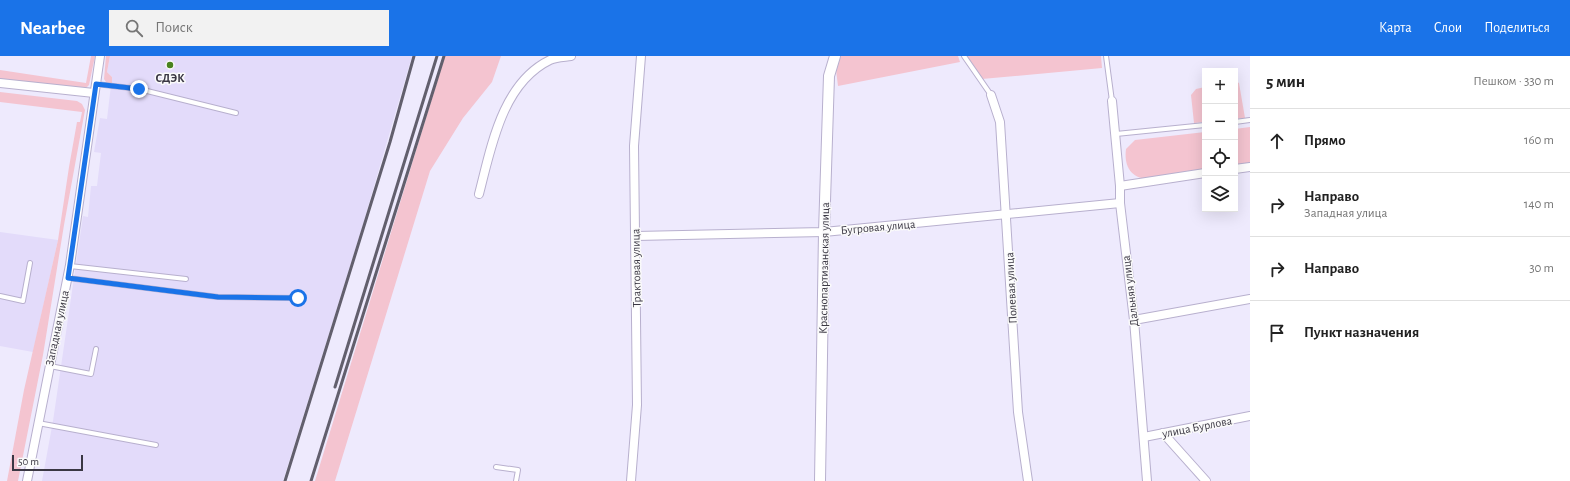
<!DOCTYPE html>
<html lang="ru">
<meta charset="utf-8">
<style>
body{margin:0;font-family:"Alegreya Sans",sans-serif;background:#f2f2f2;color:#222}
.controls{position:absolute;right:12px;top:12px;display:grid;overflow:hidden;border-radius:0px;box-shadow:0 4px 16px #0002}
.controls button{width:36px;height:36px;display:grid;place-items:center;padding:0;border:0;border-bottom:1px solid #e0e0e0;background:#fff;color:#222;font:20px sans-serif}
.scale{position:absolute;left:12px;bottom:10px;width:71px;box-sizing:border-box;padding-left:4px;border:2px solid #3a3743;border-top:0;font-size:11px;line-height:14px;white-space:nowrap;color:#3a3743;-webkit-text-stroke:3px #fafafa;paint-order:stroke}
.stop{position:absolute;width:12px;height:12px;margin:-9px;border:3px solid #1a73e8;border-radius:50%;background:#fff}
.stop.end{background:#1a73e8;border-color:#fff;box-shadow:0 1px 4px #0008}
.list{margin:0;padding:0;list-style:none}
h2{display:flex;justify-content:space-between;align-items:center;height:52px;margin:0;padding:0 16px;font-size:17px}
h2 small{font-size:13px;font-weight:400;color:#767676}
.list li{display:grid;grid-template-columns:26px 1fr auto;gap:12px;align-items:center;box-sizing:border-box;height:64px;padding:0 16px;border-top:1px solid #e0e0e0}
.list b{display:block;font-size:15px;white-space:nowrap}
.list p{margin:0;font-size:13px;white-space:nowrap;color:#767676}
.list em{font-size:13px;font-style:normal;color:#767676}
.icon{flex:none;width:22px;height:22px;fill:none;stroke:currentColor;stroke-width:2;stroke-linecap:round;stroke-linejoin:round}
.map{position:relative;flex:none;width:1250px;height:425px;overflow:hidden}
header{display:flex;align-items:center;gap:24px;box-sizing:border-box;height:56px;padding:0 20px;background:#1a73e8;color:#fff}
header strong{font-size:19px}
nav{display:flex;gap:22px;margin-inline-start:auto;font-size:14px}
.search{width:280px;height:36px;background:#f2f2f2;display:flex;align-items:center;gap:10px;box-sizing:border-box;padding:0 14px;border-radius:0px;color:#767676;font-size:15px}
main{display:flex}
aside{flex:1;background:#fff}
.map>svg:first-child{display:block}
</style>
<header>
<strong>Nearbee</strong>
<div class="search"><svg class="icon" aria-label="search" viewBox="0 0 24 24"><circle cx="10" cy="10" r="6"/><path d="M15 15l6 6"/></svg>Поиск</div>
<nav><a>Карта</a><a>Слои</a><a>Поделиться</a></nav>
</header>
<main>
<div class="map">
<svg width="1250" height="425" viewBox="0 0 1250 425">
<rect width="100%" height="100%" fill="#eeeafd"/>
<g fill="#e3dbfa">
<path d="M110,0H412L361,175L283,425H42L53,365L83,160L88,161L91,130H97L101,97L94,96L100,62L107,63L112,21L107,16Z"/>
<path d="M0,176L58,184L33,296L0,290Z"/>
</g>
<g fill="#f4c4d0">
<path d="M91,0H95L89,29L85,33L0,23V14L86,27Z"/>
<path d="M106,0H110L107,16L112,21V28L106,26L104,23Z"/>
<path d="M445,0H501L492,26L463,62L430,115L335,425H315Z"/>
<path d="M841,0H958L960,6L838,30L836,14Z"/>
<path d="M966,0H1101L1102,12L982,23Z"/>
<path d="M1235,25L1239,27L1245,62L1235,63Z"/>
<path d="M1205,31V66L1194,67L1191,39L1196,33Z"/>
<path d="M0,36L77,45L82,48L85,54L64,169L43,299L18,425H7L24,334L58,184L69,111L77,66H80L82,56L0,46Z"/>
<path d="M1250,71V110L1235,112V73Z"/>
<path d="M1205,76V116L1145,123C1129,120 1124,108 1126,93L1135,84Z"/>
</g>
<g fill="none" stroke-linecap="round" stroke-linejoin="round">
<defs>
<g id="service">
<path d="M964,0L991,39"/>
<path d="M1106,0L1112,45"/>
<path d="M96,28L139,33L236,57"/>
<path d="M1235,66L1250,64"/>
<path d="M1116,78L1205,69"/>
<path d="M70,210L186,223"/>
<path d="M68,222L218,241L298,242"/>
<path d="M0,240L23,245L30,207"/>
<path d="M50,310L91,318L96,293"/>
<path d="M38,367L156,389"/>
<path d="M496,411L518,414L516,425"/>
</g>
<g id="minor">
<path d="M0,27L94,37"/>
<path d="M991,39L1000,66L1018,356L1028,425"/>
<path d="M1112,45L1120,130V147L1134,264L1147,425"/>
<path d="M1235,113L1250,111"/>
<path d="M1120,130L1205,117"/>
<path d="M479,138C491,92 502,27 550,4C556,1 565,1 571,0"/>
<path d="M636,180L824,176L1120,147"/>
<path d="M1134,264L1250,243"/>
<path d="M1163,377L1206,425"/>
<path d="M1144,381L1250,360"/>
<path d="M27,425L70,209L100,0"/>
<path d="M631,425L637,349L634,90L641,0"/>
</g>
<path id="tertiary" d="M820,425L824,176L829,20L835,0"/>
</defs>
<use href="#service" stroke="#b8b0ce" stroke-width="6"/>
<use href="#minor" stroke="#b8b0ce" stroke-width="10"/>
<use href="#tertiary" stroke="#b8b0ce" stroke-width="12"/>
<use href="#service" stroke="#fff" stroke-width="4"/>
<use href="#minor" stroke="#fff" stroke-width="8"/>
<use href="#tertiary" stroke="#fff" stroke-width="10"/>
<g stroke="#625f6d" stroke-width="3">
<path d="M335,331L437,0"/>
<path d="M285,425L390,86L414,0"/>
<path d="M311,425L444,0"/>
</g>
</g>
<g fill="none" stroke-linecap="round" stroke-linejoin="round">
<path stroke="#1a73e8" stroke-width="5" d="M139,33L96,28L68,222L218,241L298,242"/>
</g>
<circle fill="#49831f" stroke="#fafafa" stroke-width="1.5" cx="170" cy="9" r="4"/>
<g text-anchor="middle" dominant-baseline="central" stroke-width="3" stroke-linejoin="round" paint-order="stroke">
<g font-size="12" font-weight="bold" fill="#3a3743" stroke="#fafafa">
<text x="170" y="22">СДЭК</text>
</g>
<g font-size="12" fill="#3a3743" stroke="#fafafa">
<text transform="translate(878 171) rotate(-5)">Бугровая улица</text>
<text transform="translate(636 212) rotate(-91)">Трактовая улица</text>
<text transform="translate(824 212) rotate(-89)">Краснопартизанская улица</text>
<text transform="translate(1011 232) rotate(-93)">Полевая улица</text>
<text transform="translate(1130 235) rotate(-97)">Дальняя улица</text>
<text transform="translate(57 272) rotate(-78)">Западная улица</text>
<text transform="translate(1197 371) rotate(-11)">улица Бурлова</text>
</g>
</g>
</svg>
<div class="controls">
<button>+</button>
<button>−</button>
<button><svg class="icon" aria-label="locate" viewBox="0 0 24 24"><circle cx="12" cy="12" r="6"/><path d="M12 2v4M12 18v4M2 12h4M18 12h4"/></svg></button>
<button><svg class="icon" aria-label="layers" viewBox="0 0 24 24"><path d="M12 4l9 5-9 5-9-5zM3 14l9 5 9-5"/></svg></button>
</div>
<div class="scale">50 m</div>
<div class="stop" style="left:298px;top:242px"></div>
<div class="stop end" style="left:139px;top:33px"></div>
</div>
<aside>
<h2>5 мин<small>Пешком · 330 m</small></h2>
<ul class="list">
<li><svg class="icon" aria-label="ahead" viewBox="0 0 24 24"><path d="M12 20V5M6 11l6-6 6 6"/></svg><div><b>Прямо</b></div><em>160 m</em></li>
<li><svg class="icon" aria-label="right" viewBox="0 0 24 24"><path d="M7 20v-9h11M14 6l5 5-5 5"/></svg><div><b>Направо</b><p>Западная улица</p></div><em>140 m</em></li>
<li><svg class="icon" aria-label="right" viewBox="0 0 24 24"><path d="M7 20v-9h11M14 6l5 5-5 5"/></svg><div><b>Направо</b></div><em>30 m</em></li>
<li><svg class="icon" aria-label="arrive" viewBox="0 0 24 24"><path d="M6 21V4h12l-3 4 3 4H6"/></svg><div><b>Пункт назначения</b></div></li>
</ul>
</aside>
</main>
